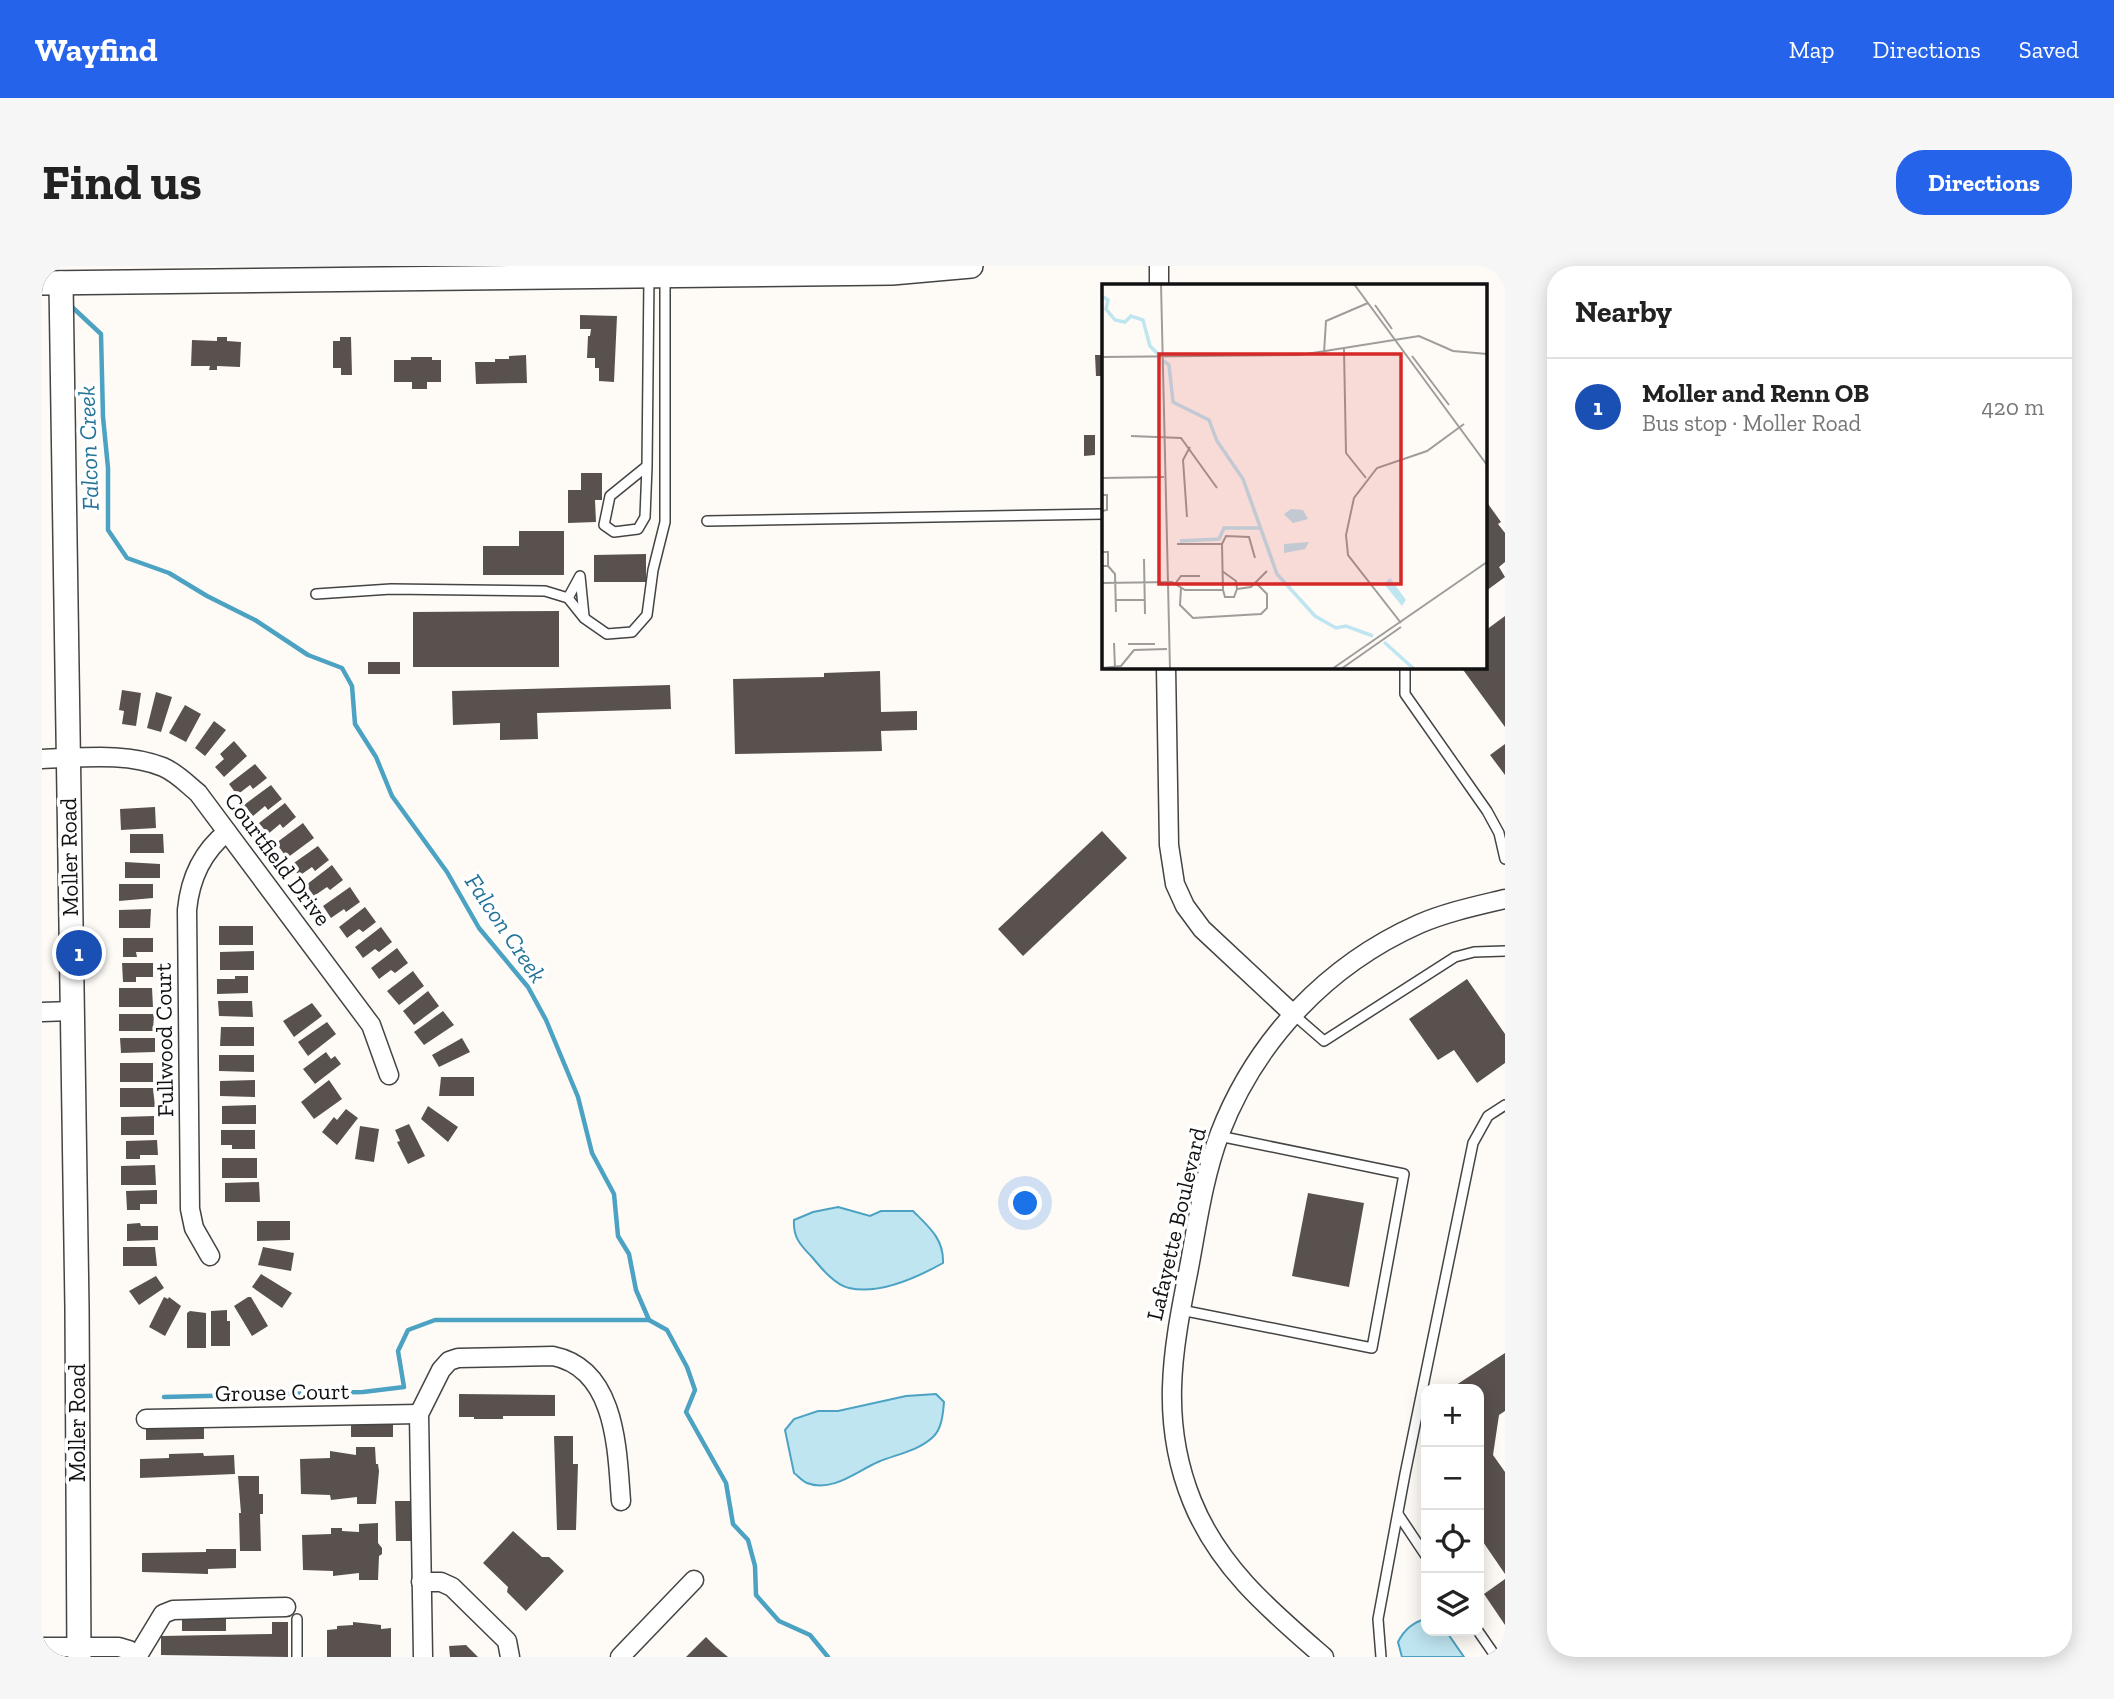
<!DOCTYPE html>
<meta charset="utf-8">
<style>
body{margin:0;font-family:"Zilla Slab",serif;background:#f6f6f6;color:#222}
.controls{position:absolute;right:21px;bottom:21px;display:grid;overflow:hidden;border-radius:14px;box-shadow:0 4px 18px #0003}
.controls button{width:63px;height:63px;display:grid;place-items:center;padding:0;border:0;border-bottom:2px solid #e0e0e0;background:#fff;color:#222;font:35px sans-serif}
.you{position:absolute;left:984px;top:938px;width:24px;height:24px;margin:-18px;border:5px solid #fff;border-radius:50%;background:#1a73e8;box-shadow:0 0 0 10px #1a73e833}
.badge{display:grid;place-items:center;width:46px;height:46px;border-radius:50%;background:#2563eb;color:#fff;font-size:23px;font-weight:700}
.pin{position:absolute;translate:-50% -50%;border:4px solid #fff;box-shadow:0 2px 7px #0006}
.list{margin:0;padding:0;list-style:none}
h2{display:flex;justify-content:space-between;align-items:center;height:91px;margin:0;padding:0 28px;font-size:30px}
h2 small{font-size:23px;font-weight:400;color:#767676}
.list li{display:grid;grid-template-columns:46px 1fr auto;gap:21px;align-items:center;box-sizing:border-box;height:98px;padding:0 28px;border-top:2px solid #e0e0e0}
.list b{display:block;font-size:26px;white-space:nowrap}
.list p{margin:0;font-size:23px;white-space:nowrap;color:#767676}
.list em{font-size:23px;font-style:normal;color:#767676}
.icon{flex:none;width:38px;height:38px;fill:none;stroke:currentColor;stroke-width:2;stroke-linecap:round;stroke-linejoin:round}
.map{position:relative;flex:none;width:1463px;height:1391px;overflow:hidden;border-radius:28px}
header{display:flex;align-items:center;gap:42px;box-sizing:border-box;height:98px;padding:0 35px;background:#2563eb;color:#fff}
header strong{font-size:33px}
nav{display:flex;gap:38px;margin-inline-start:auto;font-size:24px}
.intro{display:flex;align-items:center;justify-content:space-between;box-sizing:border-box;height:168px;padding:0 42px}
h1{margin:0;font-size:49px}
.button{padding:18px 32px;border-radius:28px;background:#2563eb;color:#fff;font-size:24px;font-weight:700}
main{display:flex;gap:42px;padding:0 42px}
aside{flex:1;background:#fff;border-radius:28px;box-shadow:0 4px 18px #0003}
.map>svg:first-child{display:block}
</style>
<header>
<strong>Wayfind</strong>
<nav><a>Map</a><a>Directions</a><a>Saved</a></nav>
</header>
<div class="intro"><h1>Find us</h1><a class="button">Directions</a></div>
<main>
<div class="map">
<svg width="1463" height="1391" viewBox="0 0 1463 1391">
<rect width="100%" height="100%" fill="#fefbf6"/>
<g fill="#bfe5f1" stroke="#4ca2c2" stroke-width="2">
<path d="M796,941L828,950L839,945H871C887,961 902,973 901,997C876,1011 837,1029 807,1022C793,1019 779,1002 770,991C758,979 751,971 752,954L771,946Z"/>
<path d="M894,1128L902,1136C901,1147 900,1163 891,1171C876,1185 855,1188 836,1196C815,1205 790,1227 765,1217C760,1215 756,1210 752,1207L743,1164L752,1153L776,1145H796L864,1130Z"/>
<path d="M1384,1353V1365H1404L1422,1391H1360L1356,1376C1362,1364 1371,1356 1384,1353Z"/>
</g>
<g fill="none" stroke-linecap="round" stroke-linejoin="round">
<g stroke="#4ca2c2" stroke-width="4.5">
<path d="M29,40L59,68L61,151L66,202V264L85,292L127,307L165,330L213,354L266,389L300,402L310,420L313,458L334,491L350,530L405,606L437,662L486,721L504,754L536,831L550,887L572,928L576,970L587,988L594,1024L607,1054L625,1064L645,1101L653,1124L644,1146L684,1217L691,1258L706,1274L713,1300L714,1329L737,1355L768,1369L786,1391"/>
<path d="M122,1131L321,1126L362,1121L356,1085L366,1064L393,1054H607"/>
</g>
</g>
<g fill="#59514e">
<path d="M538,49L575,50L572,116L557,115V102H553V92H545L546,70H548L549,63H538Z"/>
<path d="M175,71H185V75L199,76L198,101L175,100V104H167L168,100H149L150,74L175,75Z"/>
<path d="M298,71H309L310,109H299V102H291V75H298Z"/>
<path d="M484,89L485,117L434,118L433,96H453V93H467V90Z"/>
<path d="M1053,89H1062V110H1054Z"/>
<path d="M369,91H390V94H399V116H385V123H370V116H352V94H369Z"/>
<path d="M1042,169H1053V189L1042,190Z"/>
<path d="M539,207H560V234H553L554,256L526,257V224H539Z"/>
<path d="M1444,235L1459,256L1456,258L1463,267V296L1457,301L1463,311L1444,325Z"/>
<path d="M477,265H522V309H441V280H477Z"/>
<path d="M604,288V316H552V289Z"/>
<path d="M517,345V401H371V346Z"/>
<path d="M1463,350V461L1419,401H1444V364Z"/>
<rect x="326" y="396" width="32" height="12"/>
<path d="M838,405L839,446L875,445V464L839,465L840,485L693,488L691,413L782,411V407Z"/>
<path d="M628,419L629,443L495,447L496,473L458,474V457L411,459L410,425Z"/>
<path d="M80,424L99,427L94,460L80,458L82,445L77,444Z"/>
<path d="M114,426L130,431L119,466L105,462Z"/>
<path d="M143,439L159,448L144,476L127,467Z"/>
<path d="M172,455L184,464L163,490L153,482Z"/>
<path d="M192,475L205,490L182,511L173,501L182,493L178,488Z"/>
<path d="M1463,478V509L1448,489Z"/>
<path d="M213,498L225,512L211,523L208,519L195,529L187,518Z"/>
<path d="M229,519L240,533L226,544L223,540L211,550L202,539Z"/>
<path d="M243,537L254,551L241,562L238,558L226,568L217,557Z"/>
<path d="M113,541L114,562L79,564L78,543Z"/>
<path d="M261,557L272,572L245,592L234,577Z"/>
<path d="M1060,565L1085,592L981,690L956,663Z"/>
<path d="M88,568H121L122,587H88Z"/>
<path d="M276,580L287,594L273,605L270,601L257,610L249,599Z"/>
<path d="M83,596L118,598V612H83Z"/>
<path d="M290,599L301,614L288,624L285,621L272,630L264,619Z"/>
<path d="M77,618H111V632L77,635Z"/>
<path d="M308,621L318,636L304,646L302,643L289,652L281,640Z"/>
<path d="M323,641L334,656L321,666L317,663L305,672L297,661Z"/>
<path d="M109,643L108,662H77V644Z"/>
<rect x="177" y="660" width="34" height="19"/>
<path d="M339,661L350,676L337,686L333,683L321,692L313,681Z"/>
<path d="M81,672H111V686H94L95,691H81Z"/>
<path d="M355,682L366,697L353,707L349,704L337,713L329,702Z"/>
<path d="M212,685V704H178V686Z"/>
<path d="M80,697H111V711H94V716H81Z"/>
<path d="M371,705L382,720L357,739L345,725Z"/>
<path d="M193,710H206V727L175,728V713H193Z"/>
<path d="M1425,713L1463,768V797L1435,817L1412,784L1396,794L1367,753Z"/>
<path d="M77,722H110L111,741H77Z"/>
<path d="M386,725L397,740L372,759L361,745Z"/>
<path d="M176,735H210L211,751L177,750Z"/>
<path d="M270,737L280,750L252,771L241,755Z"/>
<path d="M401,745L412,759L382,779L372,766Z"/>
<path d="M77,748H112L111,765H77Z"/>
<path d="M285,756L294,768L266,790L256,776Z"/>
<path d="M179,761H212V780H178Z"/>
<path d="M78,772H113V786L79,787Z"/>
<path d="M420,772L428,786L397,801L390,789Z"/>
<path d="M284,786L289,793L293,790L299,798L273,818L261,803Z"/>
<path d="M177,789H212V806L177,805Z"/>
<rect x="78" y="797" width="33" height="19"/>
<path d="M399,811H432V830H397Z"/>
<path d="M213,814V831L178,830V815Z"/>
<path d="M287,814L300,833L272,853L259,836Z"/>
<path d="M78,822H111L113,841H78Z"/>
<path d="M214,839V858H180V840Z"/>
<path d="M386,840L416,861L406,876L379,853Z"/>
<path d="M304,843L316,852L295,879L280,866L292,851L295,854Z"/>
<path d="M112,850V869H79V851Z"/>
<path d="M367,858L383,890L366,898L355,876L358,875L353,864Z"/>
<path d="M318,860L337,863L332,896L313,893Z"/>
<path d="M179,864H213V883H190V879H179Z"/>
<path d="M115,874L116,889H98V893H84V875Z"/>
<rect x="180" y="892" width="35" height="20"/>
<path d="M113,899L114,919H79V900Z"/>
<path d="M217,916L218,936H183V917Z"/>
<path d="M115,924V938H98V944H85L84,925Z"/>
<path d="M1266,927L1322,937L1307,1021L1250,1010Z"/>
<path d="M215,955H248V974L215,975Z"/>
<path d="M98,957L99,960H116V974L85,975V958Z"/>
<path d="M81,981H113L115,1000H81Z"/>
<path d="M221,981L252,987L249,1005L216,999Z"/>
<path d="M219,1008L250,1027L240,1042L210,1021Z"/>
<path d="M114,1010L122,1022L97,1039L87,1025Z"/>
<path d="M122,1031L126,1033L127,1031L139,1040L123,1070L107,1061Z"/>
<path d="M206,1031H209L226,1060L210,1070L192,1040Z"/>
<path d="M185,1044V1055H188V1080H169V1045Z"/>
<path d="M148,1045L164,1047V1082H145V1047Z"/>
<path d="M1463,1087V1145L1457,1149L1451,1189L1463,1206V1308L1437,1270V1123H1408Z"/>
<path d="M417,1128L513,1129V1150H461V1153H432V1151H417Z"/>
<path d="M351,1154V1171H309V1155Z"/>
<path d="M104,1159H162V1173L104,1174Z"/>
<path d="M512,1170H531V1198H536L534,1264H515Z"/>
<path d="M314,1181H333L334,1198H336L337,1205L334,1238H315V1231L289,1234L288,1229L259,1228L258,1193L288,1192V1185L314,1189Z"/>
<path d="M161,1187L162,1190L192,1189L193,1208L98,1212V1193L127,1192V1188Z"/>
<path d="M196,1210H217V1228H221V1248H218L219,1285H198L197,1247H199Z"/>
<path d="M353,1235H370V1275H354Z"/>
<path d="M336,1257V1277L340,1282V1288L337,1290L336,1314H317V1307L291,1310V1305L261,1304L260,1269L289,1268V1262H300V1265L317,1266V1258Z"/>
<path d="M471,1265L500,1291H507L522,1305L484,1345L465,1326L466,1321L441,1297Z"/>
<path d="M164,1283H194V1302L166,1303V1308L100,1306V1287L164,1286Z"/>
<path d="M1463,1313V1359L1442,1328Z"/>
<path d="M184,1350V1365H140V1351Z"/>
<path d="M230,1356H246V1391L119,1389V1370L230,1368Z"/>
<path d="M311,1356L339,1359V1363L349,1362V1391H285V1364L295,1363V1360L311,1359Z"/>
<path d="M664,1371L674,1381L686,1391H644Z"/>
<path d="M424,1379L436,1391H408L407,1380Z"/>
</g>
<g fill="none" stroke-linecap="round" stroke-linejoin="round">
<defs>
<g id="service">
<path d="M605,200L603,251L596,263L572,266L562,259L568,230L605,200L607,11"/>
<path d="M665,255L1062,248"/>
<path d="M274,328L349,323L503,325L526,332L542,352L565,368L590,366L605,349L611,304L623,256V11"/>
<path d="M526,332L538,310L542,350"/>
<path d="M1363,401V428L1445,545L1457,567L1463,593"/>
<path d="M1251,748L1282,775L1413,691L1432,686L1463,685"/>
<path d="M1139,1044L1330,1082L1362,908L1177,870"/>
<path d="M1356,1248L1384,1290"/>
<path d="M255,1353V1391"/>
<path d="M1436,1365L1454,1391"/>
<path d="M1339,1391L1336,1353L1363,1208L1431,877L1446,850L1463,839"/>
</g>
<g id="minor">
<path d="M1117,0V19"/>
<path d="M1124,401L1127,579L1133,618L1143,640L1160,663L1251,748"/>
<path d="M0,493C39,492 84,486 121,501C135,507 145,518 156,527L329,759L347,809"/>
<path d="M0,746L30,745"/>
<path d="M168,990L152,962L148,943L145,644C148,613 160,586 185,566"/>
<path d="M104,1153L377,1148"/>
<path d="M379,1316H399L410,1321L465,1375L468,1391"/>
<path d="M0,1381H77L87,1384L95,1391"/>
<path d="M95,1391L121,1348L131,1344L244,1341"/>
<path d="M381,1391L377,1148L399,1104L407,1095L416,1092L511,1090C575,1103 575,1185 579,1235"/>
<path d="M578,1391L652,1314"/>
<path d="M1282,1391C1229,1345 1177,1302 1150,1235C1118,1156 1130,1087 1146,1007C1155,960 1161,912 1178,867C1214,774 1285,699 1377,658C1405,646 1434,640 1463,633"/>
</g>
<g id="tertiary">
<path d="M0,17L850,7L929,0"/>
<path d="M19,17L35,1042L37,1391"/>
</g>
</defs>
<use href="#service" stroke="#444" stroke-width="12"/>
<use href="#minor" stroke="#444" stroke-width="21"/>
<use href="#tertiary" stroke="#444" stroke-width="26"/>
<use href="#service" stroke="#fff" stroke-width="9"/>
<use href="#minor" stroke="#fff" stroke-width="18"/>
<use href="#tertiary" stroke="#fff" stroke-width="23"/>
</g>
<g text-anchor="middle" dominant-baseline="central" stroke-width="7" stroke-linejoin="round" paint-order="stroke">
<g font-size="23" fill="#111" stroke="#fff">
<text transform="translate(27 591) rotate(-91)">Moller Road</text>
<text transform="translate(236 593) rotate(53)">Courtfield Drive</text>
<text transform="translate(122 774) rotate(-91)">Fullwood Court</text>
<text transform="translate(1134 958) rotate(-77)">Lafayette Boulevard</text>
<text transform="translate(240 1126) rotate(-1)">Grouse Court</text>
<text transform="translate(35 1157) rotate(-90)">Moller Road</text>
</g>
<g font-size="24" font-style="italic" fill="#247499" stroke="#fff">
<text transform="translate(46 182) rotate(-92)">Falcon Creek</text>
<text transform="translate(464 662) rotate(56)">Falcon Creek</text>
</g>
</g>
<g transform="translate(1060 18)">
<rect width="385" height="385" fill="#fefbf6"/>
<path d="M189,225L201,226L206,235L191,239L182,230ZM207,258L203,265L182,269V260ZM288,294L304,316L300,322L282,300Z" fill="#bfe5f1"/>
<path fill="none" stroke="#bfe5f1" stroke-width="3.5" d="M0,12L6,16L4,25L13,36L23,38L29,32L41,36L48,62L56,70M62,77L67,81L71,118L107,136L115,157L141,195L175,290L213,332L234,344L244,342L271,352M78,257L117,255L122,244H158M282,358L312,385"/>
<path fill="none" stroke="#9f9d9a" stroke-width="2" d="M59,0L68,385M252,0L385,181M273,21L290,45M242,65L244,169L264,194M222,69L224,37L266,19M310,72L347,121M0,73L198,71L317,52L351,67L385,70M29,152L79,154L115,204M0,194L62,193M0,211H5V226L0,227M85,233L81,176L88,163M75,260H120M0,268H6V282H0M42,275L43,330M6,282L13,290L14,328M120,287L134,297L135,305M0,299L70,298L83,306H121M73,300L79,292H98M79,304L78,321L91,334L159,330L165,324V310L154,299M135,305L149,303L165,287M121,306L120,260L124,252L147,253L153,274M121,306L123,313H132L135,305M14,316H43M299,339L246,271L244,251L252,214L275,184L325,167L362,140M12,359L13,384M26,360H53M0,384L19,382L32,366L65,365M230,385L385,278M239,385L299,343"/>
<path fill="#d62828" fill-opacity="0.15" stroke="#d62828" stroke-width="3.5" d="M57,70H299V300H57Z"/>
<rect width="385" height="385" fill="none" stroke="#111" stroke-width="3.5"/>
</g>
</svg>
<div class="controls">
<button>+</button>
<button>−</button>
<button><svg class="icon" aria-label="locate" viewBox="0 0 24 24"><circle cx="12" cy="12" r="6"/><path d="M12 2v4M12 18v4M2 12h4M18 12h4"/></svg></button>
<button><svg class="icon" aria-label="layers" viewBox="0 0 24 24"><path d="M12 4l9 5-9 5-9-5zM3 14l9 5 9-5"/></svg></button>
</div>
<div class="you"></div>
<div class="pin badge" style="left:37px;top:687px;background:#1a4fb4">1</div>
</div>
<aside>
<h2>Nearby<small></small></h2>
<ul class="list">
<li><span class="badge" style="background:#1a4fb4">1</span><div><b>Moller and Renn OB</b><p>Bus stop · Moller Road</p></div><em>420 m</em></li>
</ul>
</aside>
</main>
